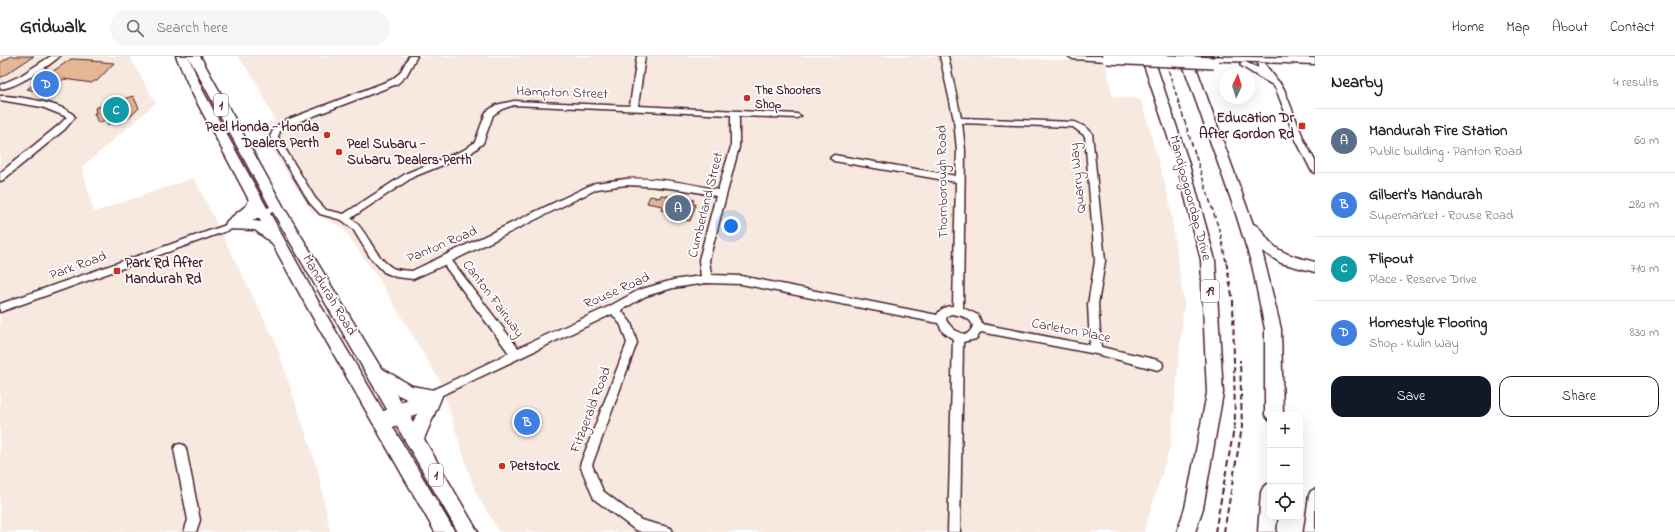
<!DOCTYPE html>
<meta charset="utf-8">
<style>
body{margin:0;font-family:"Indie Flower",sans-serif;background:#f6f6f6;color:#222}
.controls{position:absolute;right:12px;bottom:12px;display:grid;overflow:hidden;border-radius:8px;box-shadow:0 4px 16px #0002}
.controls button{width:36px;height:36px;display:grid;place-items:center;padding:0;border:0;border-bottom:1px solid #e0e0e0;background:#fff;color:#222;font:20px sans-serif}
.compass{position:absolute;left:1219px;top:12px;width:36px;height:36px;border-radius:50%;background:#fff;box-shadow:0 4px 16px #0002;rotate:4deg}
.you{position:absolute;left:731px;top:170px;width:14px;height:14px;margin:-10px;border:3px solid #fff;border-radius:50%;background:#1a73e8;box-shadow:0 0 0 6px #1a73e833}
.badge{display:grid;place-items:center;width:26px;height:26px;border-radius:50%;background:#111827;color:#fff;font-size:13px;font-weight:700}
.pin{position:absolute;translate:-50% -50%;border:2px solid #fff;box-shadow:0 1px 4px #0006}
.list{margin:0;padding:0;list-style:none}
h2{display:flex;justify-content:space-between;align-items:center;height:52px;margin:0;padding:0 16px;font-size:17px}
h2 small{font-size:13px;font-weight:400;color:#767676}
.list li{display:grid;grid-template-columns:26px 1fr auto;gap:12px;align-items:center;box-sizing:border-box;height:64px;padding:0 16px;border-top:1px solid #e0e0e0}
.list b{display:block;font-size:15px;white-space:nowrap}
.list p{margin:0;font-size:13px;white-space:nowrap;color:#767676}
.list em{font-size:13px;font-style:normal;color:#767676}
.actions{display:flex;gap:8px;padding:12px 16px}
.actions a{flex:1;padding:9px 0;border:1px solid #111827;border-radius:12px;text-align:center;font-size:14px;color:#111827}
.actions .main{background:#111827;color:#fff}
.icon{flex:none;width:22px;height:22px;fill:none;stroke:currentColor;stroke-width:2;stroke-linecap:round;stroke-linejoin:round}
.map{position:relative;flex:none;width:1315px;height:476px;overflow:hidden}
header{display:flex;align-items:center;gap:24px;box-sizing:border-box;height:56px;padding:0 20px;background:#fff;border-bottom:1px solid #e0e0e0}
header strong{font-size:19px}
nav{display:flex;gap:22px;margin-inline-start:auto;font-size:14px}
.search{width:280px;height:36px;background:#f6f6f6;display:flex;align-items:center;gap:10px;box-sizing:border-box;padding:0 14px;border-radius:22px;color:#767676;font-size:15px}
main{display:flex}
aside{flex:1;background:#fff}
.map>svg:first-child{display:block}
</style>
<header>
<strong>Gridwalk</strong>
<div class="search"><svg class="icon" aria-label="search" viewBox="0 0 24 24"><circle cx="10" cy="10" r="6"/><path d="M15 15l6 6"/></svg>Search here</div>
<nav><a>Home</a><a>Map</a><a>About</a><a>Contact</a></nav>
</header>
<main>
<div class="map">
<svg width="1315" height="476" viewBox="0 0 1315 476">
<rect width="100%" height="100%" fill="#fff"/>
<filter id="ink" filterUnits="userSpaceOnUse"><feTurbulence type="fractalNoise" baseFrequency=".025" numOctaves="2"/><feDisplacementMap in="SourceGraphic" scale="8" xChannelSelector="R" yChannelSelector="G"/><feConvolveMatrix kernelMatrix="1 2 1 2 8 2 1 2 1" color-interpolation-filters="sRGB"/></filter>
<g filter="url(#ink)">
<g fill="#f7e9df">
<path d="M0,0H129L156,47L82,111L94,156L194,122L275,285L318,414L330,476H0Z"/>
<path d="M238,0H961L1105,6L1113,41L1141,43L1169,143L1184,248L1171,388L1144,476H499L474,433L440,325L378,222L343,172L312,156L259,72L275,65L256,26Z"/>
</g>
<g fill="#e4b695" stroke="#4a1f2b">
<path d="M11,0H34L0,22V7Z"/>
<path d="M71,3L93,4L91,5L114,7L97,25H94L92,27L64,23L44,37L27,33Z"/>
<path d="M133,40L139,52L130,61L109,68H107L106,64L98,67L94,57H96L95,52Z"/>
<path d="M661,139L674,141L673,143L685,146L686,143L694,144L692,148H696L690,165L679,163L680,160L666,157L667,155L661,154L662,150L647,147L650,140L660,142Z"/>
</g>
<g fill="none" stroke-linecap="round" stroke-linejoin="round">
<defs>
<g id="minor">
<path d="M51,0H60C52,8 10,36 0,32V29L20,20Z"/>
<path d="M409,0H417L406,20L397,28L290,69L280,75L278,81L315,142L326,154L344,158L407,117L464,94L475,86L486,56L496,49L514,45L630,50L637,0H645L638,50L797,58L801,60L797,62L739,60V91L709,204L711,219L741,220L937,259C940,253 946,250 953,250L956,126L834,105L830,102L834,99L956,120L957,94L954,64L940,0H948L961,62L1075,66L1087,72L1092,77L1105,205L1098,248L1101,291L1158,304L1162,306L1163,309L1162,312L1158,314L1096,298L981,276L976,283L963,286L960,476H948L953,283L943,276L938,267L741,228L706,227L673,232L646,240L621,254L631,267L637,287L592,409L603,435L641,464L671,472L673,476H641L634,473L594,443L580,409L627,287L621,269L612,258L436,342L432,349L388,374L384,375L380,374L378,370L379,368L376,367L374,363L376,359L418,338L435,333L509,297L444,209L413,223L396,221L384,216L370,201L353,173L342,164L320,158L309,146L270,81L274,72L284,65L391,24L400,17ZM514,49L731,59V91L718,134C688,127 656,121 626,123C616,124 605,126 595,127L412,215C405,214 397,215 391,211C373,199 368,175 351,162L413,121L470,98L483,87L493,59L502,53ZM962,67L1073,71L1085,80L1095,205L1088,248L1090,289L982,268L978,259L963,252L965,94ZM626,129C657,130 686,133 716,140L699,204L701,220L673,224L639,234L610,250L518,292L452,205L597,133ZM951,258C959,259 971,261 973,270L971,274L967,278C958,278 951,272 946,264L947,260Z"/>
<path d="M1258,7H1264L1284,33L1304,84L1315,105V117L1311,114L1296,84L1276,33L1258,11Z"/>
<path d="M0,40C17,40 66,47 75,61L65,73L3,124L0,125V117L59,69L67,61L42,51L0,44Z"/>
<path d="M277,148L280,149L282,151L280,153L232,173L0,256V248L226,169Z"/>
<path d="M180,388L184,389L186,393L200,464L196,476H184L188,464L174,393L176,389Z"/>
<path d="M1315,433V476H1304L1309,439L1311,435Z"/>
</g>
<g id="major">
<path d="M1068,0H1110L1112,2L1107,5L1073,3Z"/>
<path d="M1193,0L1315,2V8L1197,4L1194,3Z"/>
<path d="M1245,6L1261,13L1280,27L1275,30C1272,29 1242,11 1240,9L1242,7Z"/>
</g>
<g id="highway">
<path d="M176,0H188L203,35L318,245L455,476H435L308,253L272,187L255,174L227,173L225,169L227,165L247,149L249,144L191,35ZM256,156L261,166L247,164Z"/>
<path d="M188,0H200L283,150L381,312L412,330L440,335L442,340L424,383L478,476H458L270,151ZM396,338L409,344L423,346L413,366Z"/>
<path d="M1141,0H1153L1188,105L1215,204L1223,337L1203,452L1195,476H1177L1185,452L1207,337L1201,204L1176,105Z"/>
<path d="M1180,0H1192L1253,168C1262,171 1265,182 1272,188C1283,199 1300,202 1315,206V216L1281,207L1262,195L1281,273L1283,359H1270V365L1265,359V273L1252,209L1235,155Z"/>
<path d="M1270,427V461H1277L1276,476H1258L1261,436L1264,430Z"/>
</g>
</defs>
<use href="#minor" stroke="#4a1f2b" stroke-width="3"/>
<use href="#major" stroke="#4a1f2b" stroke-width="3"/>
<use href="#highway" stroke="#4a1f2b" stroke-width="3"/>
<use href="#minor" fill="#fff" fill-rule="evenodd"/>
<use href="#major" fill="#fff" fill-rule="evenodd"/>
<use href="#highway" fill="#fff" fill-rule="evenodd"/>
<path stroke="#4a1f2b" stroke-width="1.5" stroke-dasharray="5 2.5" stroke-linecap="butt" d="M1164,0L1221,180L1226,206"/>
<g stroke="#4a1f2b" stroke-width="2" stroke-dasharray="6 3.5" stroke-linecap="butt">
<path d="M1215,476L1235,367L1233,245L1226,205"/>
<path d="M1224,476L1242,371L1240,304"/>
</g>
<defs>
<path id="major-bridge" d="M1107,2L1214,7"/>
</defs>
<use href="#major-bridge" stroke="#4a1f2b" stroke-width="14" stroke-linecap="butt"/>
<use href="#major-bridge" stroke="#fff" stroke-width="11"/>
</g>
</g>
<g fill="#c8321e" stroke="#fff" stroke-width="1.5">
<circle cx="747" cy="42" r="4"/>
<rect x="1298" y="66" width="8" height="8" rx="2"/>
<circle cx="327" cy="79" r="4"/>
<circle cx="339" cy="96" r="4"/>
<rect x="113" y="211" width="8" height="8" rx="2"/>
<circle cx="502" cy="410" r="4"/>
</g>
<g text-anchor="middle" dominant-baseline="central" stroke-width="3.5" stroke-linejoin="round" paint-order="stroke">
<g font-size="12" font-weight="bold" fill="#4a1f2b" stroke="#fff" text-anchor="start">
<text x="755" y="35">The Shooters<tspan x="755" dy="14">Shop</tspan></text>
</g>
<g fill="#fff" stroke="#80626b" stroke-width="1">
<rect x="214" y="38" width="14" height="22" rx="3"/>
<rect x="1201" y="224" width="18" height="22" rx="3"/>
<rect x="429" y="408" width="14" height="22" rx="3"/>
</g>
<g font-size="13" font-weight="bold" fill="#4a1f2b">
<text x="221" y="49">1</text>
<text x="1210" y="235">19</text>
<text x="436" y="419">1</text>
</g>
<g font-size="14" fill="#4a1f2b" stroke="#fff">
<text transform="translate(562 37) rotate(2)">Hampton Street</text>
<text transform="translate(1078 122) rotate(-96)">Quarry Way</text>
<text transform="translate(943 126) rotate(-91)">Thornborough Road</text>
<text transform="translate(1190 142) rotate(75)">Mandjoogoordap Drive</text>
<text transform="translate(706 149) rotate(-76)">Cumberland Street</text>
<text transform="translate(442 189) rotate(-23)">Panton Road</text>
<text transform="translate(78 210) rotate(-20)">Park Road</text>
<text transform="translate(617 235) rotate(-24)">Rouse Road</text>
<text transform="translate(329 239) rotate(59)">Mandurah Road</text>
<text transform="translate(493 243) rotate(53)">Canton Fairway</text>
<text transform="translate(1071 275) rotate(11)">Carleton Place</text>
<text transform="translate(591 354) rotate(-69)">Fitzgerald Road</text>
</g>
<g font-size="14" font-weight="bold" fill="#4a1f2b" stroke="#fff" text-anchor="start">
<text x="1294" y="62" text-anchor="end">Education Dr<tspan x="1294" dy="16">After Gordon Rd</tspan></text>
<text x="319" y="71" text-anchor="end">Peel Honda - Honda<tspan x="319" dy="16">Dealers Perth</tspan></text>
<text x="347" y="88">Peel Subaru -<tspan x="347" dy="16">Subaru Dealers Perth</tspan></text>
<text x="125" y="207">Park Rd After<tspan x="125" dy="16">Mandurah Rd</tspan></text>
<text x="510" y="410">Petstock</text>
</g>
</g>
</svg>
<div class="controls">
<button>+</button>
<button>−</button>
<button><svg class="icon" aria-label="locate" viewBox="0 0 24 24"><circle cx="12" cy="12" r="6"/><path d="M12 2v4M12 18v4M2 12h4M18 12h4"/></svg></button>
</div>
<svg class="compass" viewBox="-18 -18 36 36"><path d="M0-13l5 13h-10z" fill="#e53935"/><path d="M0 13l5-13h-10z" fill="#767676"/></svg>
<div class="you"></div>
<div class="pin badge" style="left:678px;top:152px;background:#5c6f8a">A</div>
<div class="pin badge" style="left:527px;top:366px;background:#3f7fe0">B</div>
<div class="pin badge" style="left:116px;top:54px;background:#0f9aa8">C</div>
<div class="pin badge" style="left:46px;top:28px;background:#3f7fe0">D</div>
</div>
<aside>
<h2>Nearby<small>4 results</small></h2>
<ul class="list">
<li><span class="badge" style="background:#5c6f8a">A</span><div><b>Mandurah Fire Station</b><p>Public building · Panton Road</p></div><em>60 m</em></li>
<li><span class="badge" style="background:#3f7fe0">B</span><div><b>Gilbert's Mandurah</b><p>Supermarket · Rouse Road</p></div><em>280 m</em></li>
<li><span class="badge" style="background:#0f9aa8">C</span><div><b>Flipout</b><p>Place · Reserve Drive</p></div><em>710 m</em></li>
<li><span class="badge" style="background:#3f7fe0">D</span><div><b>Homestyle Flooring</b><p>Shop · Kulin Way</p></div><em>830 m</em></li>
</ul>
<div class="actions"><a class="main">Save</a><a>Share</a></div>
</aside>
</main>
